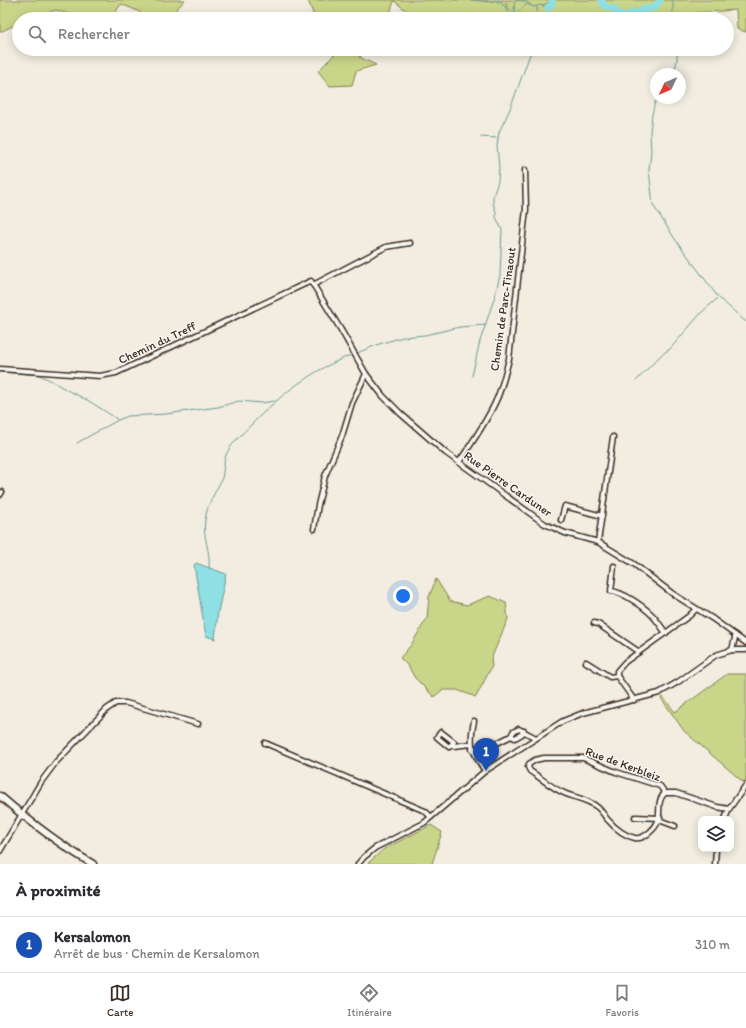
<!DOCTYPE html>
<html lang="fr">
<meta charset="utf-8">
<style>
body{margin:0;font-family:Itim,sans-serif;background:#f7f7f7;color:#2b2b33}
.controls{position:absolute;right:12px;bottom:12px;display:grid;overflow:hidden;border-radius:8px;box-shadow:0 2px 10px #0003}
.controls button{width:36px;height:36px;display:grid;place-items:center;padding:0;border:0;border-bottom:1px solid #e1e1e2;background:#fff;color:#2b2b33;font:20px sans-serif}
.compass{position:absolute;left:650px;top:68px;width:36px;height:36px;border-radius:50%;background:#fff;box-shadow:0 2px 10px #0003;rotate:226deg}
.you{position:absolute;left:403px;top:596px;width:14px;height:14px;margin:-10px;border:3px solid #fff;border-radius:50%;background:#1a73e8;box-shadow:0 0 0 6px #1a73e833}
.badge{display:grid;place-items:center;width:26px;height:26px;border-radius:50%;background:#3b2a1e;color:#fff;font-size:13px;font-weight:700}
.pin{position:absolute;translate:-50% -33px;filter:drop-shadow(0 1px 2px #0008)}
.pin::after{content:'';position:absolute;top:21px;width:14px;height:12px;background:inherit;clip-path:polygon(0 0,100% 0,50% 100%)}
.list{margin:0;padding:0;list-style:none}
h2{display:flex;justify-content:space-between;align-items:center;height:52px;margin:0;padding:0 16px;font-size:17px}
h2 small{font-size:13px;font-weight:400;color:#7c7c81}
.list li{display:grid;grid-template-columns:26px 1fr auto;gap:12px;align-items:center;box-sizing:border-box;height:56px;padding:0 16px;border-top:1px solid #e1e1e2}
.list b{display:block;font-size:15px;white-space:nowrap}
.list p{margin:0;font-size:13px;white-space:nowrap;color:#7c7c81}
.list em{font-size:13px;font-style:normal;color:#7c7c81}
.icon{flex:none;width:22px;height:22px;fill:none;stroke:currentColor;stroke-width:2;stroke-linecap:round;stroke-linejoin:round}
.map{position:relative;flex:none;width:746px;height:864px;overflow:hidden}
.search{position:absolute;background:#fff;box-shadow:0 2px 10px #0003;left:12px;right:12px;top:12px;height:44px;display:flex;align-items:center;gap:10px;box-sizing:border-box;padding:0 14px;border-radius:22px;color:#7c7c81;font-size:15px}
.sheet{height:108px;background:#fff}
nav{display:flex;justify-content:space-around;align-items:center;box-sizing:border-box;height:56px;border-top:1px solid #e1e1e2;background:#fff;font-size:11px;color:#7c7c81}
nav a{display:grid;justify-items:center;gap:2px}
nav .on{color:#3b2a1e}
.map>svg:first-child{display:block}
</style>
<div class="map">
<svg width="746" height="864" viewBox="0 0 746 864">
<rect width="100%" height="100%" fill="#f2ede0"/>
<filter id="ink" filterUnits="userSpaceOnUse"><feTurbulence type="fractalNoise" baseFrequency=".025" numOctaves="2"/><feDisplacementMap in="SourceGraphic" scale="8" xChannelSelector="R" yChannelSelector="G"/><feConvolveMatrix kernelMatrix="1 2 1 2 8 2 1 2 1" color-interpolation-filters="sRGB"/></filter>
<g filter="url(#ink)">
<g fill="#c9d588" stroke="#828053">
<path d="M0,0H185L170,16L165,19H142L140,12L121,4L111,19H84L56,10L31,19H19V23L0,32Z"/>
<path d="M308,0H746V32L737,29L736,10L695,13L686,19H417L394,1L388,19H315Z"/>
<path d="M332,49H372L359,57L376,65L356,71L352,85L330,86L318,71L335,54Z"/>
<path d="M436,579L450,601L467,605L490,596L506,603L508,619L491,659L492,666L476,697L457,690H442L434,697L415,678L408,666L400,658L411,645L427,618L429,597Z"/>
<path d="M727,674H746V779L743,782L684,731L661,698L663,697L675,712Z"/>
<path d="M431,825L442,832L432,864H367L384,849Z"/>
</g>
<path fill="#8ee0e5" stroke="#6d9795" d="M196,563L226,574L218,612L215,639L206,636L194,565Z"/>
<g fill="none" stroke-linecap="round" stroke-linejoin="round">
<g stroke="#6d9795" stroke-width="1">
<path d="M472,0L490,2L493,1"/>
<path d="M494,0L508,8L514,13L521,10L526,4L532,6"/>
<path d="M498,0L507,4L506,10L510,16L515,14L514,4L517,0L527,2L533,7L541,5L548,8"/>
<path d="M543,5L555,0"/>
<path d="M537,7L538,19"/>
<path d="M673,19V0"/>
<path d="M674,74L677,60V49"/>
<path d="M659,98L655,102L652,115L650,132L651,152L649,170L653,205L675,239L718,297L746,322"/>
<path d="M480,137L497,138"/>
<path d="M357,353L379,344L403,337L425,335L460,327L486,325"/>
<path d="M0,372L39,375L52,381L65,389L89,401L117,419"/>
<path d="M472,376L480,341L495,296L500,275L502,230L496,217V212L493,203V197L498,181L499,167L497,146L499,132L510,109L532,49"/>
<path d="M636,381L661,355L670,349L702,312L718,298"/>
<path d="M77,443L118,420L128,416L166,414L218,407L239,401L261,403L275,401"/>
<path d="M209,568C211,551 202,536 205,520C207,504 216,492 222,478C224,469 223,459 228,451C233,442 243,433 250,426C280,395 313,369 354,354"/>
</g>
<g stroke="#8ee0e5" stroke-width="7">
<path d="M601,0L605,6L614,9L621,16L624,18L633,12L637,14L644,9L654,8L660,0"/>
<path d="M548,8L552,4V0"/>
</g>
<defs>
<g id="street">
<path d="M313,285L386,247L410,243"/>
<path d="M0,369L100,376L116,373L311,281L341,330L366,374L383,396L401,414L446,453L545,524L565,533L598,542L634,564L673,594L713,619L746,643"/>
<path d="M459,462C472,443 485,424 495,403C502,389 505,374 509,359L526,209L525,170"/>
<path d="M0,495L2,492"/>
<path d="M561,520L565,506L602,516"/>
<path d="M314,529L318,505L325,476L342,436L352,403L366,374"/>
<path d="M598,542L613,437"/>
<path d="M614,566L611,591C623,592 643,606 652,615C657,620 661,627 666,633"/>
<path d="M594,623L598,624L639,652"/>
<path d="M732,650L735,638V635"/>
<path d="M586,662L610,677L617,676"/>
<path d="M634,700L617,676V671L625,662L689,616L696,609"/>
<path d="M474,721C469,745 471,750 485,771"/>
<path d="M441,732L454,742L449,747L437,737Z"/>
<path d="M511,736L515,738L522,734L524,731"/>
<path d="M265,743L425,811L431,817"/>
<path d="M452,745L454,746L471,744"/>
<path d="M472,749L493,745L511,736L513,732L519,729L536,738"/>
<path d="M665,793C653,804 666,818 651,831C647,835 641,839 635,838C625,836 614,827 607,819C604,815 601,810 597,807C588,799 575,798 564,793C552,788 541,778 530,771L528,767L529,764L535,760L544,758H583L616,772L660,786L665,793H676L717,807L729,809"/>
<path d="M635,817L660,818"/>
<path d="M725,819L729,809L746,785"/>
<path d="M659,820L675,826"/>
<path d="M0,851L41,782L56,762L107,709L116,703H126L198,724"/>
<path d="M358,864L364,857L375,848L424,823L485,771L563,721L583,713L659,693L678,682L716,655L732,650H746"/>
<path d="M715,864L716,849"/>
</g>
<path id="secondary" d="M0,796C29,821 60,845 93,864"/>
</defs>
<use href="#street" stroke="#3b2a1e" stroke-width="7"/>
<use href="#secondary" stroke="#3b2a1e" stroke-width="9"/>
<use href="#street" stroke="#f6f6f2" stroke-width="4"/>
<use href="#secondary" stroke="#f6f6f2" stroke-width="6"/>
</g>
</g>
<g text-anchor="middle" dominant-baseline="central" stroke-width="3" stroke-linejoin="round" paint-order="stroke">
<g font-size="12" fill="#3b2a1e" stroke="#f6f6f2">
<text transform="translate(503 309) rotate(-82)">Chemin de Parc-Tinaout</text>
<text transform="translate(157 343) rotate(-25)">Chemin du Treff</text>
<text transform="translate(508 484) rotate(35)">Rue Pierre Carduner</text>
<text transform="translate(623 764) rotate(20)">Rue de Kerbleiz</text>
</g>
</g>
</svg>
<div class="controls">
<button><svg class="icon" aria-label="layers" viewBox="0 0 24 24"><path d="M12 4l9 5-9 5-9-5zM3 14l9 5 9-5"/></svg></button>
</div>
<svg class="compass" viewBox="-18 -18 36 36"><path d="M0-13l5 13h-10z" fill="#e53935"/><path d="M0 13l5-13h-10z" fill="#7c7c81"/></svg>
<div class="you"></div>
<div class="pin badge" style="left:486px;top:771px;background:#1a4fb4">1</div>
<div class="search"><svg class="icon" aria-label="search" viewBox="0 0 24 24"><circle cx="10" cy="10" r="6"/><path d="M15 15l6 6"/></svg>Rechercher</div>
</div>
<section class="sheet">
<h2>À proximité<small></small></h2>
<ul class="list">
<li><span class="badge" style="background:#1a4fb4">1</span><div><b>Kersalomon</b><p>Arrêt de bus · Chemin de Kersalomon</p></div><em>310 m</em></li>
</ul>
</section>
<nav>
<a class="on"><svg class="icon" aria-label="map" viewBox="0 0 24 24"><path d="M3 6l6-2 6 2 6-2v14l-6 2-6-2-6 2zM9 4v14M15 6v14"/></svg>Carte</a>
<a><svg class="icon" aria-label="directions" viewBox="0 0 24 24"><path d="M12 3l9 9-9 9-9-9zM9 14v-3h6M13 9l2 2-2 2"/></svg>Itinéraire</a>
<a><svg class="icon" aria-label="saved" viewBox="0 0 24 24"><path d="M7 4h10v16l-5-4-5 4z"/></svg>Favoris</a>
</nav>
